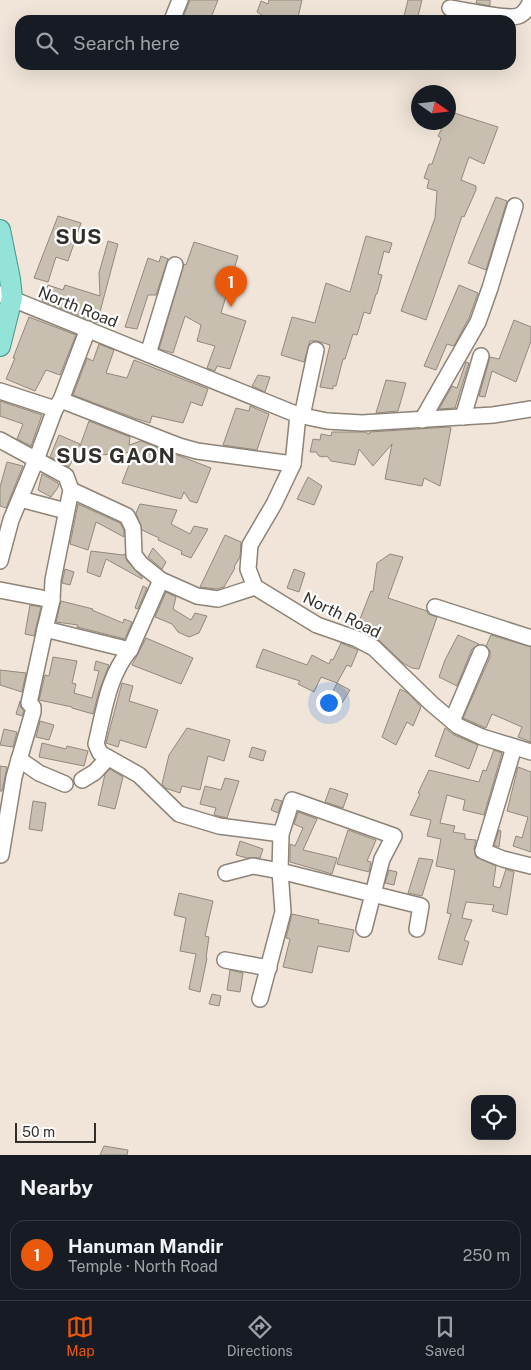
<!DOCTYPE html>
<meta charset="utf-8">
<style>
body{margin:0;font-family:"Public Sans",sans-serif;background:#20242c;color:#f1f3f6}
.controls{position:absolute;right:15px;bottom:15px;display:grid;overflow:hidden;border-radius:10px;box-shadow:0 5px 20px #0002}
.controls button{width:45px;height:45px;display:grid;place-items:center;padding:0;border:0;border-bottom:1px solid #363941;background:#171b24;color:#f1f3f6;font:25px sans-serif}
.compass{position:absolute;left:411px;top:85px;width:45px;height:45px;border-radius:50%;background:#171b24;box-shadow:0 5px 20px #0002;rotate:104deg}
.scale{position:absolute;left:15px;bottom:12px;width:81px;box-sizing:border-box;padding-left:5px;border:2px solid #322e29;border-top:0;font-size:14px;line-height:18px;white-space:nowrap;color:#322e29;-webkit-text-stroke:4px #fff;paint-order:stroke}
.you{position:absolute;left:328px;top:702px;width:18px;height:18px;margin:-12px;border:4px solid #fff;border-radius:50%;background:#1a73e8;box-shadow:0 0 0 8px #1a73e833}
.badge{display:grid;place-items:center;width:32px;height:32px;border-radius:50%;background:#ea580c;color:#fff;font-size:16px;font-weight:700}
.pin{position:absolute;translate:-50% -41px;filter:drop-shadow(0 1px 2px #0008)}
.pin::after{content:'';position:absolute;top:26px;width:18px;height:15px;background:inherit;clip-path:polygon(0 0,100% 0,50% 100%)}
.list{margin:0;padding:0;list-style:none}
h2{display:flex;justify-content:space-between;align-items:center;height:65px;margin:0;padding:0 20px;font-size:21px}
h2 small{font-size:16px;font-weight:400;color:#9ea1a6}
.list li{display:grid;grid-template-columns:32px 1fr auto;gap:15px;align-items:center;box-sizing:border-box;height:70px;margin:0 10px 10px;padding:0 10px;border:1px solid #363941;border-radius:15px}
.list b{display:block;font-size:19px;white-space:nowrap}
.list p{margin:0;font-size:16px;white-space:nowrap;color:#9ea1a6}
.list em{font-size:16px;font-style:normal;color:#9ea1a6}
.icon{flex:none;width:28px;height:28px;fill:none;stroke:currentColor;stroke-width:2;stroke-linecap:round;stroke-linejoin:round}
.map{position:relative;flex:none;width:531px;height:1155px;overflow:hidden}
.search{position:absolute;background:#171b24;box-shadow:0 5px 20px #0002;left:15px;right:15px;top:15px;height:55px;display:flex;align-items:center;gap:12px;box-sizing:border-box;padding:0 18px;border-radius:15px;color:#9ea1a6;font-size:19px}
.sheet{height:145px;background:#171b24}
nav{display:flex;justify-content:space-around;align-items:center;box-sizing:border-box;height:70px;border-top:1px solid #363941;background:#171b24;font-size:14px;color:#9ea1a6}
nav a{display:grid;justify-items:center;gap:2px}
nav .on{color:#ea580c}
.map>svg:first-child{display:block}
</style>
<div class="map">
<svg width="531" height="1155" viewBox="0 0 531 1155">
<rect width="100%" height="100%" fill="#f0e5d8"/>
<g fill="#c8bfb1" stroke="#91897c">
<path d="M190,0H218L210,20H182Z"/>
<path d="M269,0H302L298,17H296L295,20H264L265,17L257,12L261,1L268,4Z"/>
<path d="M408,0H422L417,20H403Z"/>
<path d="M477,0H490V6L476,3Z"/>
<path d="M448,111L498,127L484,164L469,157L461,180L476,186V190L464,217L462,216L426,320L401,311L435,218L437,191L427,188L429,180L424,178L429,164H432L441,138L438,136L445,122H448Z"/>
<path d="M496,197L507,201L486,270L468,263Z"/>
<path d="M58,216L81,223L68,261L56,257L48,282L34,278Z"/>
<path d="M366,236L392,243L389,253L384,251L378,274L382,275L377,294H376L370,314L364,312L357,335L353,334L345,359H343L336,386H333V389L320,387L330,345L317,341H310L304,362L281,355L292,317L315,323L326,283L350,292Z"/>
<path d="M108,241L118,244L97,323L42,301L48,285L63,290L65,285L100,296L99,273Z"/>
<path d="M194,242L238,256L221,313L246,321L230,369L217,366L215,371L207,368L215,346L197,341L201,325L185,316L173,353L159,349L184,264L186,265Z"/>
<path d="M161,256L168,259L156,295H148L137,329L125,327L148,258L159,262Z"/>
<path d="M459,285L478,293L469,318L455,344L453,346L447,344L436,370L424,366Z"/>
<path d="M29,317L76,335L60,375L46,370L35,391L6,379L15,358H13Z"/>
<path d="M514,320L531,327V341L516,382L492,371L485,397L479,396L490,357L499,359Z"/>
<path d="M99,344L114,350L106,373L127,378L134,360L208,389L202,406L191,402L183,423L152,416L150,423L134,418L73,395L87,358L93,361Z"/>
<path d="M466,362L469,363L455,408L439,409L452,386L457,388Z"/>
<path d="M258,375L270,377L265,392L252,386Z"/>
<path d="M386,380L406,383L398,411L376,413Z"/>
<path d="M0,401L42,415L31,446L17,439L23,424L0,416Z"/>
<path d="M250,406L269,414L257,450L223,445L236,408L249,411Z"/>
<path d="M89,421L130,437L129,445L141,441L211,468L197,503L190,501L184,492L181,499L122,483L134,452L100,455L99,457L80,446Z"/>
<path d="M449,427L451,428L440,486L424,478L422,486L385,479L392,444L373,466L359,449L355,465L331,461L327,456L323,457L319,456L316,452H310L313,439L320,440L321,434L331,436L332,432H365L369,434L370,432Z"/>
<path d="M59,435L80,444L69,467L50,457Z"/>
<path d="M7,462L23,466L6,508L0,506V487Z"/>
<path d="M42,474L58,483L59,486L51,497L38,490Z"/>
<path d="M308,477L322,486L314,505L297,499Z"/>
<path d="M78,504L120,523L124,530V537L96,522L88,550L70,544Z"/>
<path d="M140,504L177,510L171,524L190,534L194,526L208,529L191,558L181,554L182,551L158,540L159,538L142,530L136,513Z"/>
<path d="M225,535L241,542L240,557L234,567L235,568L224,587L217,589L200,587Z"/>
<path d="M153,548L166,562L162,569L148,557Z"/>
<path d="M91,551L123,555L125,554L127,561L142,577V579L106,559L100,577L87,572Z"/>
<path d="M390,554L403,557L388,598L427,611L428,614L437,617L419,669L412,668L403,663L380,641L356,629L371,591L373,592L377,563Z"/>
<path d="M65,569L74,572L70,585L62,583Z"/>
<path d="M294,569L305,573L299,592L287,588Z"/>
<path d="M143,586L147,588L138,609L135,608Z"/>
<path d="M166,592L176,597L173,609L191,620L195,613L207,616L199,633L189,637L178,632L172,624L155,617Z"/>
<path d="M61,601L93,609L92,610L123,623L124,619L132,622L125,639L77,627L78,625L56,622Z"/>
<path d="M30,605L41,607L34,636L25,634Z"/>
<path d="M458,635L479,644L472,649L457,686L439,677L445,660Z"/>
<path d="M491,635L531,647V742L518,737L522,727L492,714L486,728L463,718L490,657V651L486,646Z"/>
<path d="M146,638L193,658L181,684L132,665Z"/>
<path d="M341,643L358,650L351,667L347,665L337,683L321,677L314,692L298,684L300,681L256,667L263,649L307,665L312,655L329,664L331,659L333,660Z"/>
<path d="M53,657L77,661L72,683L76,684L74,693L92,698L99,671L94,670L96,661L109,665L99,691L93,714L72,708V707L39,700L45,675L49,676Z"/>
<path d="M0,670L26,673L22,692L0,685Z"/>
<path d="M122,683L133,686L129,701L158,710L146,748L120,740L118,747L106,743Z"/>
<path d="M337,683L350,690L342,703L330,697Z"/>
<path d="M400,689L408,693L421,707L413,726L407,722L396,745L382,737Z"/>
<path d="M20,701V706L24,711L22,716L16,714Z"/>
<path d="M40,721L54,725L49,740L36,737Z"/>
<path d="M187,728L230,740L224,761L208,756L200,790L182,786L180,793L165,788L162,784L169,755Z"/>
<path d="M445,728L454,735L478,745L469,769L435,756Z"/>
<path d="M4,729L17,732L13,747L0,745Z"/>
<path d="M42,743L66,749L67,746L88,751L84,766L39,757Z"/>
<path d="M252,747L266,751L263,761L249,757Z"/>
<path d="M494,750L502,753L484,815L463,810L465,800L447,795L440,823L455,826L453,832L465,834V839L476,840L474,849L476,857L496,866L493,886L500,888L506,869L514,872L507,915L492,911L494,905L466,902L462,918L472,920L464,940L469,942L462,965L438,959L451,914L447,913L455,870L436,866L441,839L427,836L431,820L410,815L420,794L418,793L429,770L479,782L483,770L486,771Z"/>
<path d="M0,766L7,767L2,791H0Z"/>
<path d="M518,767L531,772V852L513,846L516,836L522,838L528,817L507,811Z"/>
<path d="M110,769L123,777L115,809L98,805L105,774Z"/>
<path d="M225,778L239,781L227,818L214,815L216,808L200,804L205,786L221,790Z"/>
<path d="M330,788L348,794L343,808L325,802Z"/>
<path d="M275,799L282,801L278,813L271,810Z"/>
<path d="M33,801L46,803L42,831L29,829Z"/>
<path d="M298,812L317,819L303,850L337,858L332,874L290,862V844L295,846L303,828L294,824Z"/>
<path d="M348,830L376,840L367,861L371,862L369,872L337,864Z"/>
<path d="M499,830L501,831L499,847L494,845Z"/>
<path d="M240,841L263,849L260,858H247L236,855Z"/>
<path d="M419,858L433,860L422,896L408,893Z"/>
<path d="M389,870L397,872L394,885L385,883Z"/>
<path d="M179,893L213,901L205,936L209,937L206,958H207L200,992L189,989L196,954L180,951L186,918L174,915Z"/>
<path d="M292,914L319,920L318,923L354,930L349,952L318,946L312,973L283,967L290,939L286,938Z"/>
<path d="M230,970L243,973L240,992L227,990Z"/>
<path d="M212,994L221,996L219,1006L209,1004Z"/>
<path d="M104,1146L128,1150L127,1155H100Z"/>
</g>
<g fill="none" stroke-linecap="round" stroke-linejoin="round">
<defs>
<g id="minor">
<path d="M450,8C465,10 505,20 518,16C525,14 528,7 531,1"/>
<path d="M172,20L180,0"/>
<path d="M0,294L298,415L327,421L362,423L493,415L531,409"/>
<path d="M148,354L175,265"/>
<path d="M0,391L55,409L61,400L88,329"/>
<path d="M61,400L179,446L197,451L293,464"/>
<path d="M298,415L293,464L274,504L250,545L248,569L255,587L317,625L357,639L374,648L432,704L458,726L482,737L531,752"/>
<path d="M302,416L316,350"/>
<path d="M463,417L481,356"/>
<path d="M422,420L478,322L490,288L515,206"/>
<path d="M0,440L66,476L71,490L53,580L52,600"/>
<path d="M71,490L127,516L133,528L134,555L141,564L161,580"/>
<path d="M20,499L66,511"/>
<path d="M0,561L11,520L36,460L55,409"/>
<path d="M0,590L52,600L45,629L130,650L161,580L197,596L218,599L255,587"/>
<path d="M435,607L531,638"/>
<path d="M130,650C108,676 104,711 96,744L100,753L139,775L179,814L219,826L281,834"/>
<path d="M452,721L481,653"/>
<path d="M514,747L483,851L503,859L531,866"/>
<path d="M19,759L39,773L65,784"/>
<path d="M82,780L95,772L108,758"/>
<path d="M1,855L14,777L33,712V707L29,703L45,629"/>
<path d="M226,873L253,866L280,871L281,834L292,800L394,836L382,859L364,929"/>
<path d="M225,960L269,968"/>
<path d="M260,999L283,912L280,871L421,906L417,929"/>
</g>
<path id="major" d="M0,230L10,279L12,298L0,346"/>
</defs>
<use href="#minor" stroke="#8d8377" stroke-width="18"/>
<use href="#major" stroke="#43978a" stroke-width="22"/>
<use href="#minor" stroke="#fff" stroke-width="15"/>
<use href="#major" stroke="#94e3d8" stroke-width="20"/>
</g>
<g text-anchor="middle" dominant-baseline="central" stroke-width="4.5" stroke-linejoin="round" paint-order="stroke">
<g font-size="16" fill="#322e29" stroke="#fff">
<text transform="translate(78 307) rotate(22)">North Road</text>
<text transform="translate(342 615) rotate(26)">North Road</text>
</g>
<g font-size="21" font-weight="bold" letter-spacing="1" fill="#322e29" stroke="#fff">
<text x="79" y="236">SUS</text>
<text x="116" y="455">SUS GAON</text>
</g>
</g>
</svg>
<div class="controls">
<button><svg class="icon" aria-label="locate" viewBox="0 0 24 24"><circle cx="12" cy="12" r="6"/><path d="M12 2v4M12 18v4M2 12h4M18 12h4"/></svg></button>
</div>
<svg class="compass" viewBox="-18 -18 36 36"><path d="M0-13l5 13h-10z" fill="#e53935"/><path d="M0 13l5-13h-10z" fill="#9ea1a6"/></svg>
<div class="scale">50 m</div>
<div class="you"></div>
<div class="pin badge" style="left:231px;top:307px">1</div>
<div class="search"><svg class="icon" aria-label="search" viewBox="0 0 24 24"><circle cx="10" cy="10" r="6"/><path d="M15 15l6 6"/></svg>Search here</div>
</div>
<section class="sheet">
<h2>Nearby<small></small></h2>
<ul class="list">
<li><span class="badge">1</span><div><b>Hanuman Mandir</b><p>Temple · North Road</p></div><em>250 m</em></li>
</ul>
</section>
<nav>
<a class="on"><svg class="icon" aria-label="map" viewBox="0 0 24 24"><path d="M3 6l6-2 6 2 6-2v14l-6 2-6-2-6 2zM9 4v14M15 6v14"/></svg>Map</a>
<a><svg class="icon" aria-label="directions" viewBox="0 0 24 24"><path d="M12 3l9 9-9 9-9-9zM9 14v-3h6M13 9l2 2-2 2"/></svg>Directions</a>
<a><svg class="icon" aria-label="saved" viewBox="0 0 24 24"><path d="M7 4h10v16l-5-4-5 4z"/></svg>Saved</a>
</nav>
